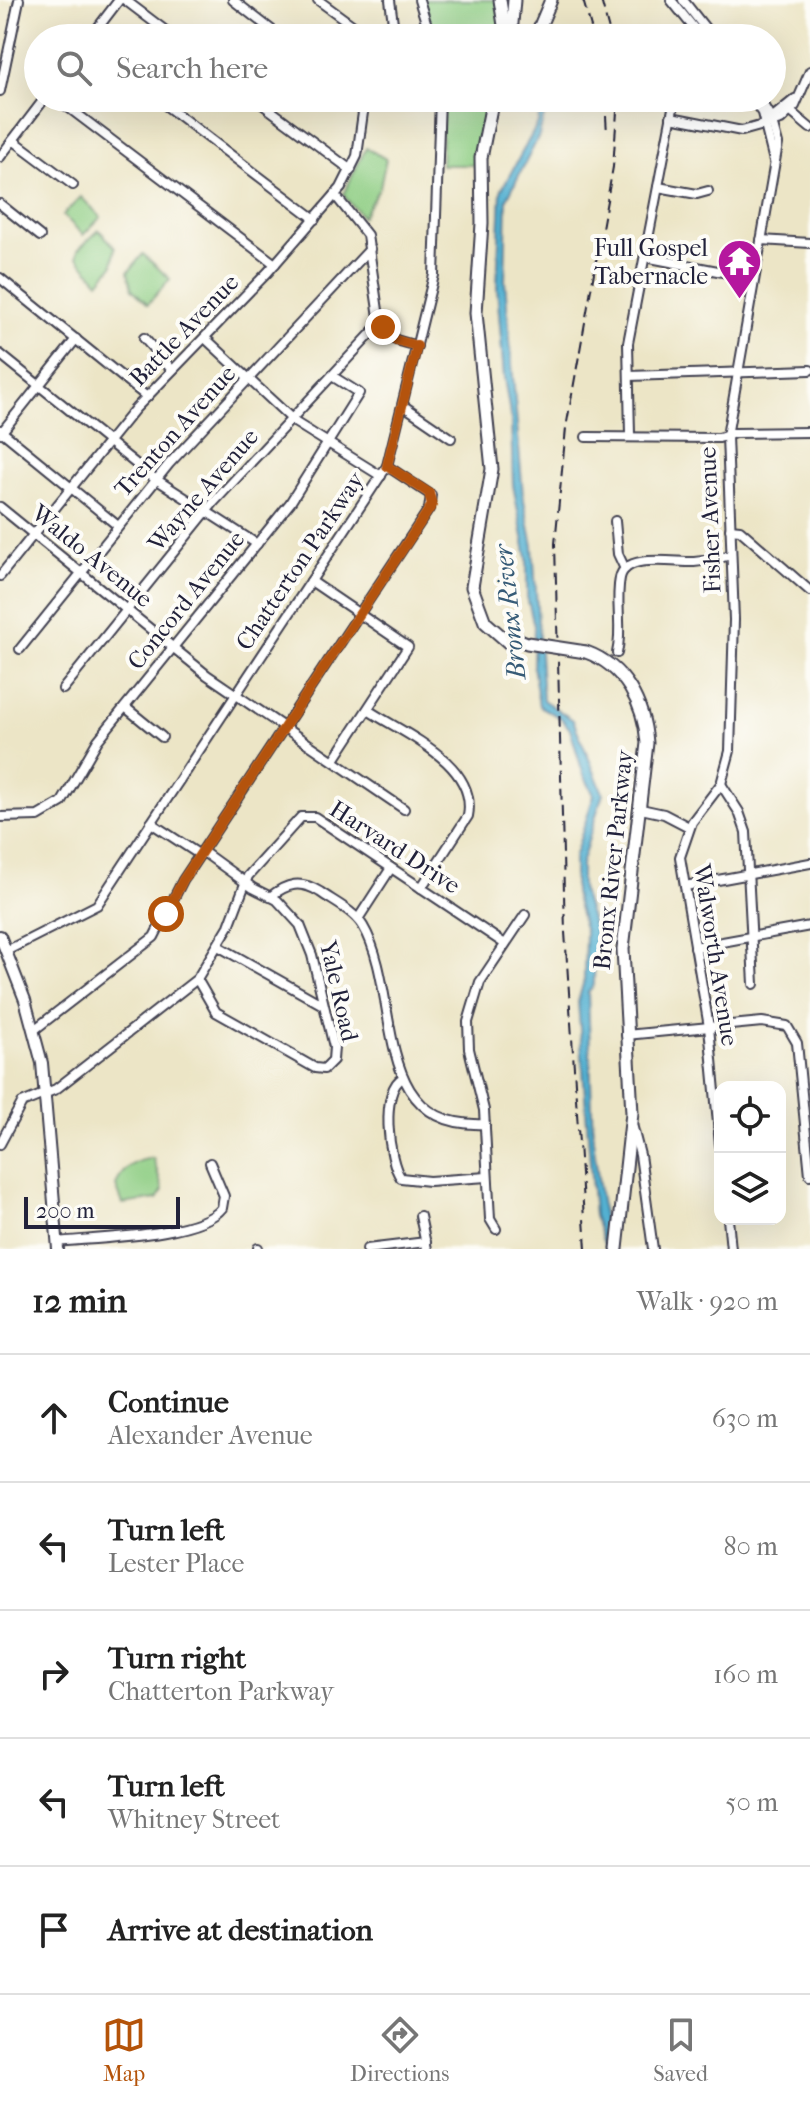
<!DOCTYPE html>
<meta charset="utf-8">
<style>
body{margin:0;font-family:"IM FELL French Canon",serif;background:#f6f6f6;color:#222}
.controls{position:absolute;right:24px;bottom:24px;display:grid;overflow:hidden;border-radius:16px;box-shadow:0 8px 32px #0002}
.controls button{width:72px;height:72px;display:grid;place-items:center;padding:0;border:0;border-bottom:2px solid #e0e0e0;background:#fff;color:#222;font:40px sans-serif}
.scale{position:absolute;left:24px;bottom:20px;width:156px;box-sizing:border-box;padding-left:8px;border:4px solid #22223b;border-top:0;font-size:22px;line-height:28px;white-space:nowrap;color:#22223b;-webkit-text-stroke:6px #fdfcf7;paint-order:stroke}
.stop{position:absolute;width:24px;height:24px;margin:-18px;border:6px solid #b45309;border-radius:50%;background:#fff}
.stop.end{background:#b45309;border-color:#fff;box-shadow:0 2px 8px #0008}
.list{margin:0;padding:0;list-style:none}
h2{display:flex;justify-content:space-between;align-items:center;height:104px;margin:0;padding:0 32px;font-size:34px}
h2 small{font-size:26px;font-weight:400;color:#767676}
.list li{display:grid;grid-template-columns:52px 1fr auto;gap:24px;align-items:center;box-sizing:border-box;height:128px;padding:0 32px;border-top:2px solid #e0e0e0}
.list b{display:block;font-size:30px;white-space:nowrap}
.list p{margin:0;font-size:26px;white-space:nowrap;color:#767676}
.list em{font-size:26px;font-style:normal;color:#767676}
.icon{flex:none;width:44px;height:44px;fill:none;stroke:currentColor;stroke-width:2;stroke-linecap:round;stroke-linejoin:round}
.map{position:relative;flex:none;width:810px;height:1249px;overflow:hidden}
.search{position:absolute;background:#fff;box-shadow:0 8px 32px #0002;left:24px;right:24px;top:24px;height:88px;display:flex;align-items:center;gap:20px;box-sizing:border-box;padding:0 28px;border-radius:44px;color:#767676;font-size:30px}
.sheet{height:744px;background:#fff}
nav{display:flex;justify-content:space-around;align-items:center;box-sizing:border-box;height:112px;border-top:2px solid #e0e0e0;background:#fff;font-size:22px;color:#767676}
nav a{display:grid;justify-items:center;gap:4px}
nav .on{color:#b45309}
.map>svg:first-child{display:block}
</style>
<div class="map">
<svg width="810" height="1249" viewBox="0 0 810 1249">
<rect width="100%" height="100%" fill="#fdfcf7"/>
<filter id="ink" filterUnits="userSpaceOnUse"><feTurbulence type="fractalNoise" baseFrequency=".0125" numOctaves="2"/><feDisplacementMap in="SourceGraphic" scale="16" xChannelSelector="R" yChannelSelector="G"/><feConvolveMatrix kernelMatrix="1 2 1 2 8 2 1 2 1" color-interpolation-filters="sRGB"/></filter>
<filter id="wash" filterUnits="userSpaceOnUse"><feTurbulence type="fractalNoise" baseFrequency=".006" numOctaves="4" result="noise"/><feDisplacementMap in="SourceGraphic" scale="32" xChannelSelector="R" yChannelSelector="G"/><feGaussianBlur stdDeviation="1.8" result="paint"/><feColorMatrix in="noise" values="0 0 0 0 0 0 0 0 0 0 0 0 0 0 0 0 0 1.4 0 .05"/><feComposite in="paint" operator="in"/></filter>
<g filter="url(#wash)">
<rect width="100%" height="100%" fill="#ece5c6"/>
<g fill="#8fce84" stroke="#587860" stroke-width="2">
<path d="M423,0H498L504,38H433Z"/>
<path d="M443,98H491L477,165H441Z"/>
<path d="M366,148L386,159L380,187L362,217L343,195Z"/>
<path d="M81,197L101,217L83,235L63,215Z"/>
<path d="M99,230L115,247L113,265L99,282L77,257L78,250Z"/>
<path d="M143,254L170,279L148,304L132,289L128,272Z"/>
<path d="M153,1158L163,1190L157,1199L123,1204L116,1186C123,1167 133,1161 153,1158Z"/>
</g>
<path fill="#53b0d1" stroke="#3a6986" stroke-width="2" d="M542,98H549L539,136L507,199L505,281L523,495L533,546L543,700L573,720L603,793L581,864V888L595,931L594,985L588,992L593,1139L606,1238L613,1249H606L594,1216L578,1002L584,980L585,932L574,893V858L594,795L583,773L570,729L561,718L539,706L533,666L534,626L527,597V558L513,485L511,420L504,378L497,288L501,191L538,123Z"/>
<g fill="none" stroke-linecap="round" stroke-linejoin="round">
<path stroke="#53b0d1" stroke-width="2" d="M595,928L609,933"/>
</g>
</g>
<g filter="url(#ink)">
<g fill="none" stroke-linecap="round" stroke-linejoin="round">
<defs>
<g id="minor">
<path d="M125,0L175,38"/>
<path d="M233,0L282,38"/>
<path d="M318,0L370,38"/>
<path d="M390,0L395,38"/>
<path d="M419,0L431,38"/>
<path d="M671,0L702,38"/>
<path d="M683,0L713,38"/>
<path d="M90,38L119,0"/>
<path d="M0,91L19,0"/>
<path d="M56,98L275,264"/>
<path d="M156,98L315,219"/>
<path d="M254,98L351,170"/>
<path d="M752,98L762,113L774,161"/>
<path d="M791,112L810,128"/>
<path d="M671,117L742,131L781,120L795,106L810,71"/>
<path d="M769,120L795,99"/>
<path d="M13,140L73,185"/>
<path d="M0,157L45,98"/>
<path d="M658,187L697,194L708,191"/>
<path d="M335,195L367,235L380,324L396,340L417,346"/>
<path d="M0,204L40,236"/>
<path d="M761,240L810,243"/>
<path d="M645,257L754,278"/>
<path d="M0,278L147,397"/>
<path d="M144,338L172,370"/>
<path d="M205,338L296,423L381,476"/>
<path d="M0,354L151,476L257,544"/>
<path d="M629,376L810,370"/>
<path d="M404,406L451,438"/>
<path d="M0,430L118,526"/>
<path d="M1,433L76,339"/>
<path d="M630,435L628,343L675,98"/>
<path d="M586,437L719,438L735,433L810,432"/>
<path d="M0,507L207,675L404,809"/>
<path d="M615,521L618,554L625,569"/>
<path d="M730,529L740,530L810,591"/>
<path d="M0,576L135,409L268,272L341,188L357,156L365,98"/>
<path d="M311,581L408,647L334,760"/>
<path d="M20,649L169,464L370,249"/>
<path d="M617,653C623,628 615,603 620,578C625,552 676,563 694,562C707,561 719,558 731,555"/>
<path d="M63,689L214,502L380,324"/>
<path d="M125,707L162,737"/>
<path d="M368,710C402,733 478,763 468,816L421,888"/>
<path d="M721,784L739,812L746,832L754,984"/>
<path d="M641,809L664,814L689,827"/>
<path d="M0,817L38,816L62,802L98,740L290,503L359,393L332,376"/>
<path d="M151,823L200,855"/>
<path d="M685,886L810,863"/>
<path d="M270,897C287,883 301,880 320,892C334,902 354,911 363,926C403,993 368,1130 485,1124"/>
<path d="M358,919L391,868"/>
<path d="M218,946L323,1005"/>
<path d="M695,947L810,926"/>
<path d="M6,951L97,905L387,466L434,275L440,98"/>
<path d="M197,979L216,1012L315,1068L324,1069L333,1060L334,1047L312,955L300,925L277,900L253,888L202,851"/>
<path d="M34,1030L154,937L183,880L429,509L431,495L387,466"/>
<path d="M626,1035L762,1022L787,1026L797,1043L810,1175"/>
<path d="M403,1078C380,1088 388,1161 401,1178L429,1181L487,1177"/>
<path d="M632,1124L640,1155L653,1249"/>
<path d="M0,1144L22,1103L56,1089L197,979L229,926L248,876L301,817H315L505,944"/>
<path d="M720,1145L709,1027L680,857L692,822L721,784L730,751L734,620L727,436L778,144L771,118L759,98"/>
<path d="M420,1216L427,1249"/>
<path d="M728,1219L731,1249"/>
<path d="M496,1229L490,1219L484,1110L469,1049L468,1022L480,982L525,915"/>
<path d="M57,1242C94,1238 201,1236 222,1208L224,1196L210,1163"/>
<path d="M258,1248V1249"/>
<path d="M367,1249L426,1242"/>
</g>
<path id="major" d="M0,936L25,1000L42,1063L58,1249"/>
<g id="highway">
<path d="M500,0L506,38"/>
<path d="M511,35L514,0"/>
<path d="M535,38L551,0"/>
<path d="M493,98L481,158L482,223L476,313L492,469L472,587L485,622L509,643"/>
<path d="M586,652C625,666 644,704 647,743L623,949L632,1113L617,1249"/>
</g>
</defs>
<use href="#minor" stroke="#403f50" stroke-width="12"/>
<use href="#major" stroke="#403f50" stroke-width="14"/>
<use href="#highway" stroke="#403f50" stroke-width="15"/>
<use href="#minor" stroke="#fff" stroke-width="8"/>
<use href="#major" stroke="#fff" stroke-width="10"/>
<use href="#highway" stroke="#fff" stroke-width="11"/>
<g stroke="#22223b" stroke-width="2" stroke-dasharray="12 6" stroke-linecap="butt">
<path d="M583,0L594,38"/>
<path d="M601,0L611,38"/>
<path d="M605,98L607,134"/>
<path d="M586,1249L565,932L555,544L566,428L613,167L618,98"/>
</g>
<defs>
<path id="highway-bridge" d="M510,636L527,643L586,652"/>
</defs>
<use href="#highway-bridge" stroke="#403f50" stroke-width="15" stroke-linecap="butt"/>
<use href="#highway-bridge" stroke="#fff" stroke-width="11"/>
</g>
</g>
<g fill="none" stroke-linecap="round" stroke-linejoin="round" filter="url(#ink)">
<path stroke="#b45309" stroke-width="10" d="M166,914L183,880L432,505L429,493L387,466L417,346L396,340L383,327"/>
</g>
<defs>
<symbol id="temple-pin" viewBox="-11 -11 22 30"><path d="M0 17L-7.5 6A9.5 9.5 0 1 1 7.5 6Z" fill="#b5179e" stroke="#fdfcf7"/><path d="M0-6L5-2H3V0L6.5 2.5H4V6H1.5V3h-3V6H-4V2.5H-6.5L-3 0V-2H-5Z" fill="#fff"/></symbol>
</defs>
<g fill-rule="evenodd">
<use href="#temple-pin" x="714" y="236" width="51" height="69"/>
</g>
<g text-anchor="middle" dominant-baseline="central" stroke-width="8" stroke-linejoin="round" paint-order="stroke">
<g font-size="24" fill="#22223b" stroke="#fdfcf7" text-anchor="end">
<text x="708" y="248">Full Gospel<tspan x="708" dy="28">Tabernacle</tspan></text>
</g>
<g font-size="24" fill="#22223b" stroke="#fdfcf7">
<text transform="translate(184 330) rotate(-46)">Battle Avenue</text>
<text transform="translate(175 431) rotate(-48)">Trenton Avenue</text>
<text transform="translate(203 490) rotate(-49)">Wayne Avenue</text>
<text transform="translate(710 520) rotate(-92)">Fisher Avenue</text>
<text transform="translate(92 556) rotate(39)">Waldo Avenue</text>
<text transform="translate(300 561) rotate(-56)">Chatterton Parkway</text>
<text transform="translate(186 600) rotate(-51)">Concord Avenue</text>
<text transform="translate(395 847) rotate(33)">Harvard Drive</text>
<text transform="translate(613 860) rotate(-84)">Bronx River Parkway</text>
<text transform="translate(716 955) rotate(81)">Walworth Avenue</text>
<text transform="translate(339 991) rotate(77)">Yale Road</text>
</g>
<g font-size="26" font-style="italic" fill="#365b77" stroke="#fdfcf7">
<text transform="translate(510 612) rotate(-96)">Bronx River</text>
</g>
</g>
</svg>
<div class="controls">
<button><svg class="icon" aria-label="locate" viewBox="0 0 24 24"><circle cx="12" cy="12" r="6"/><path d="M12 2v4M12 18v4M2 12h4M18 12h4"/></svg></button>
<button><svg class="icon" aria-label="layers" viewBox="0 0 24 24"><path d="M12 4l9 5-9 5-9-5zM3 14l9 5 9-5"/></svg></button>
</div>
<div class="scale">200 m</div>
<div class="stop" style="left:166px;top:914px"></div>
<div class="stop end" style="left:383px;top:327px"></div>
<div class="search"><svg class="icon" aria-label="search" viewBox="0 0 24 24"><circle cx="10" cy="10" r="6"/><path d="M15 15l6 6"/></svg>Search here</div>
</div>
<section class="sheet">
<h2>12 min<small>Walk · 920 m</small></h2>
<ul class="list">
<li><svg class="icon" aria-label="ahead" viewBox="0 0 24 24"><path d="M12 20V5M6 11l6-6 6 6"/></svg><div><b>Continue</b><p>Alexander Avenue</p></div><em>630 m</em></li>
<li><svg class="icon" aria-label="left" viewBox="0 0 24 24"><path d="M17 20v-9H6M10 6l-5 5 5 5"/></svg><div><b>Turn left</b><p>Lester Place</p></div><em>80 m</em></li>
<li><svg class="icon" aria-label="right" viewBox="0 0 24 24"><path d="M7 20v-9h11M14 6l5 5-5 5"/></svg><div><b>Turn right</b><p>Chatterton Parkway</p></div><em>160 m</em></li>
<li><svg class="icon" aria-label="left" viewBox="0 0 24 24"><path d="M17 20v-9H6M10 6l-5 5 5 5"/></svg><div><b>Turn left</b><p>Whitney Street</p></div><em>50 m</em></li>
<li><svg class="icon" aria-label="arrive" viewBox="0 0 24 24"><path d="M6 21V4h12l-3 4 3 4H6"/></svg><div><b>Arrive at destination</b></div></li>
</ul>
</section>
<nav>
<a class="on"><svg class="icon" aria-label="map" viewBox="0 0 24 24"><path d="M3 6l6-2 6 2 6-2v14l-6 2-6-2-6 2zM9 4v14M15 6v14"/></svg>Map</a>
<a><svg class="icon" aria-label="directions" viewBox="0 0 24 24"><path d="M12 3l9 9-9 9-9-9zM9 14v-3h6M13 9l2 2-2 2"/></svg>Directions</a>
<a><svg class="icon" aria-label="saved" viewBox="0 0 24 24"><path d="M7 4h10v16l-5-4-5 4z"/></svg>Saved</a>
</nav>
